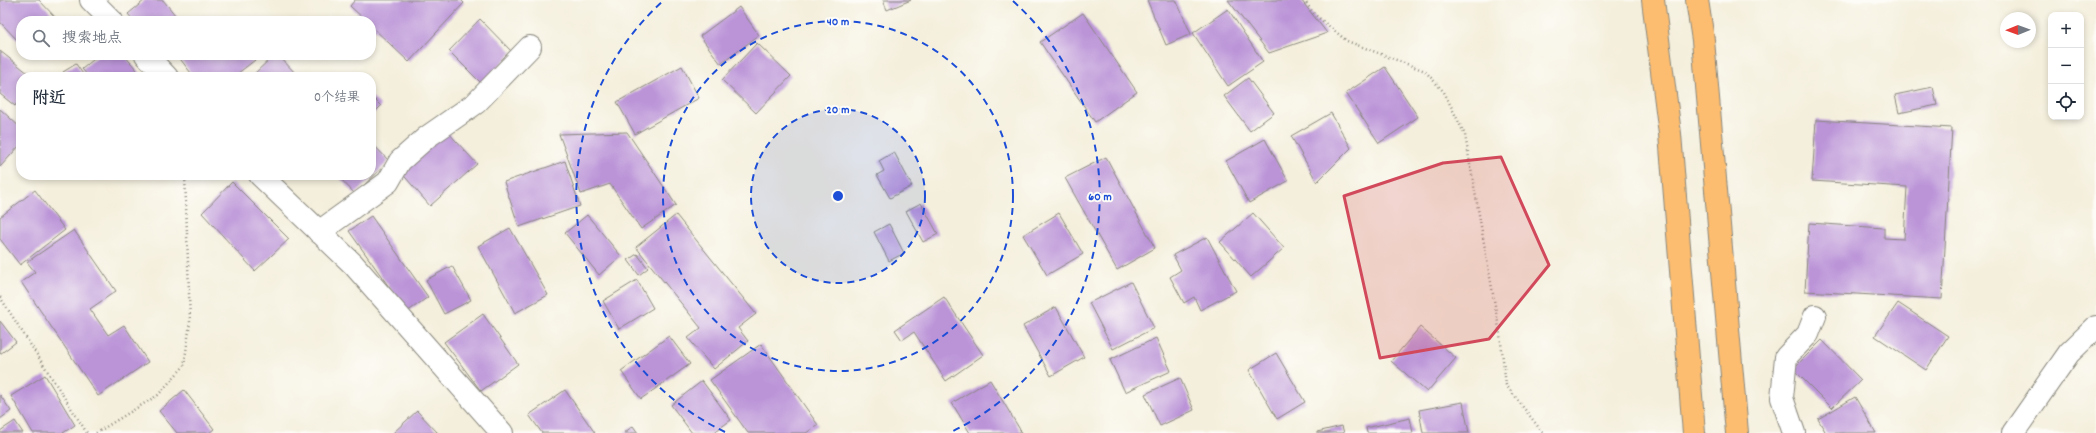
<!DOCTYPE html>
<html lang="zh">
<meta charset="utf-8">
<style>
body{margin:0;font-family:Dekko,"LXGW WenKai TC",sans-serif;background:#f6f6f7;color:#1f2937}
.controls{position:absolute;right:12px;top:12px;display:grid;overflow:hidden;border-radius:8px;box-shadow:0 2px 6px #0003}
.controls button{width:36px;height:36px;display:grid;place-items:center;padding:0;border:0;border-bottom:1px solid #e0e1e3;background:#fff;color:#1f2937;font:20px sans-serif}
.compass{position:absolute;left:2000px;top:12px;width:36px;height:36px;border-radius:50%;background:#fff;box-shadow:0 2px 6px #0003;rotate:269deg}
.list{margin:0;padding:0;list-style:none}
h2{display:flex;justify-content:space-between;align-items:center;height:52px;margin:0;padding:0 16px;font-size:17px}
h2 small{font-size:13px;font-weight:400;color:#747a83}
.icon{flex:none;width:22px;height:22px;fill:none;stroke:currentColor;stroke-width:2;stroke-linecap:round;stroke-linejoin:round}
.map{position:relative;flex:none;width:2096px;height:433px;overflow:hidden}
.search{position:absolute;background:#fff;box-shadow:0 2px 6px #0003;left:16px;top:16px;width:360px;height:44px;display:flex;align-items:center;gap:10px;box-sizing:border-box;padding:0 14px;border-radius:16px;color:#747a83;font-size:15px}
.panel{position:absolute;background:#fff;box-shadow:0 2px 6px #0003;left:16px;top:72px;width:360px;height:108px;border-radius:16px}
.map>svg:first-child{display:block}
</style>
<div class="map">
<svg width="2096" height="433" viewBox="0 0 2096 433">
<rect width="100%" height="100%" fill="#fdfcf7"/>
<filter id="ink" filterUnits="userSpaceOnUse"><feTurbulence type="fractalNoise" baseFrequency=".025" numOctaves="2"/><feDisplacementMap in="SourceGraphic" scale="8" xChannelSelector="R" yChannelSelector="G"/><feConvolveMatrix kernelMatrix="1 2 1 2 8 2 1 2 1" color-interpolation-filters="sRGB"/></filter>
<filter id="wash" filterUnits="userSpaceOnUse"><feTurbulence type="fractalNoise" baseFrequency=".012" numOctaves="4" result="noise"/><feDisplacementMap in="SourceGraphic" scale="16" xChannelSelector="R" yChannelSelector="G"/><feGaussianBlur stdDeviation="0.9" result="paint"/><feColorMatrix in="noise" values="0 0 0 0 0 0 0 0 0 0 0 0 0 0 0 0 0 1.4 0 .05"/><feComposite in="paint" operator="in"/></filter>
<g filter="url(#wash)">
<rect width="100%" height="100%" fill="#f4efdc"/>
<g id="blocks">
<g fill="#bb94d8">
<path d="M0,0H39L55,17L51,21H21V44L0,22Z"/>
<path d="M145,0H163L180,21H134L128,14Z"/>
<path d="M355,0H461L464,3L409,62L371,26V21H366L350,6Z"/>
<path d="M883,0H911L887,10Z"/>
<path d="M1147,0H1176L1191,34L1166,45Z"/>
<path d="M1228,0H1301L1327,33L1269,53Z"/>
<path d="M739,7L759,35L721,64L700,36Z"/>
<path d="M1228,9L1263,62L1228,86L1193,33Z"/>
<path d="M1083,13L1137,92L1095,122L1040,42Z"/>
<path d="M480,19L512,52L482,84L449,51Z"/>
<path d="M757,43L791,76L756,113L722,80Z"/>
<path d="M0,51L33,77H21V97L15,106L0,94Z"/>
<path d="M99,55H124L143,77H89L82,69Z"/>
<path d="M179,55H251L255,60L233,77H194L178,56Z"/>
<path d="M274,55H278L299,77H251Z"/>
<path d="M76,64L85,77H67L63,72Z"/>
<path d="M682,66L699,98L635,134L617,102Z"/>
<path d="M1385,67L1418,117L1379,143L1346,93Z"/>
<path d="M1248,78L1274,113L1250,131L1224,96Z"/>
<path d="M1933,87L1937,105L1899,113L1895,95Z"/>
<path d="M371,96L381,106L371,116Z"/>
<path d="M0,109L21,128V144L0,167Z"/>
<path d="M1331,113L1351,148L1317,182L1291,136Z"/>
<path d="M1816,120L1952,128L1942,299L1805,291L1809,223L1884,228V238L1904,239L1907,187L1812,181Z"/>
<path d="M446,130L477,164L430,206L400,171Z"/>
<path d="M627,132L676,205L641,229L610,184L581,194L559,134Z"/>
<path d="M1265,139L1288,181L1249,203L1226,161Z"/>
<path d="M371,142L389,161L355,194L337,175H371Z"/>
<path d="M894,152L912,186L890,198L877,175L884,171L879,161Z"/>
<path d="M1106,157L1155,248L1117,270L1065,178Z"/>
<path d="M565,161L580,206L519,227L504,182Z"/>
<path d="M232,182L289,239L255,271L202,213Z"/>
<path d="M35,190L65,230L20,265L0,239V217Z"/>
<path d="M921,203L938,234L923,242L906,211Z"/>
<path d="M1059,213L1083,254L1047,275L1023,235Z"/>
<path d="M1253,213L1284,248L1251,277L1220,242Z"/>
<path d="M587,215L621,256L599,275L565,233Z"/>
<path d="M676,215L756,314L738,328L748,341L714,369L688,338L701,328L636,247Z"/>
<path d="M371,216L428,297L407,312L349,231Z"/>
<path d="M889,224L904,253L889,261L874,232Z"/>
<path d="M510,228L548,295L515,313L478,246Z"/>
<path d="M74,230L116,291L90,309L108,335L124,325L148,362L98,396L21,282L35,272L27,262Z"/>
<path d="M1207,237L1236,291L1200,310L1194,297L1184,303L1170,277L1181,270L1173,255Z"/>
<path d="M637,254L648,268L639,275L628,260Z"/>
<path d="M452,266L471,300L444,314L426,280Z"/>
<path d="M637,280L653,308L619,329L603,301Z"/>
<path d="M1131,282L1154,328L1113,349L1089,303Z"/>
<path d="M944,297L983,355L946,381L914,332L902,340L895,330Z"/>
<path d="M1898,303L1948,336L1926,370L1875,336Z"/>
<path d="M1056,307L1084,357L1051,376L1023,326Z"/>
<path d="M483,314L518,364L481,391L444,342Z"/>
<path d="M0,321L16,342L0,354Z"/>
<path d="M1420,327L1456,358L1427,392L1391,361Z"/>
<path d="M669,336L690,364L641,399L621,371Z"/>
<path d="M1156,338L1171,371L1125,392L1110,360Z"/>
<path d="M1822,340L1861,380L1832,408L1793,369Z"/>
<path d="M761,344L818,425L806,433H748L710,380Z"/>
<path d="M1276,353L1305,402L1277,419L1249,370Z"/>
<path d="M45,375L75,425L63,433H33L11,396Z"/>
<path d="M1180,378L1194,410L1160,426L1145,394Z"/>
<path d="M990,380L1022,433H970L952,403Z"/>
<path d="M702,381L731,420L713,433H692L671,405Z"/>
<path d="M184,390L214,429L209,433H177L159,411Z"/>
<path d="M565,390L595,433H542L529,415Z"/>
<path d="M0,395L11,411L0,419Z"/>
<path d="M1855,397L1876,433H1826L1818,419Z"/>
<path d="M1463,402L1469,433H1423L1419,410Z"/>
<path d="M417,411L438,433H393Z"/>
<path d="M1410,418L1413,433H1367L1366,428Z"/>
<path d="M15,421L23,433H0V431Z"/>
<path d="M633,426L638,433H624Z"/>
<path d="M1342,426L1344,433H1317V432Z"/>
</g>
</g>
</g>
<g filter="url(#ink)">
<use href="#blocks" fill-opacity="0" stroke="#88867c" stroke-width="1"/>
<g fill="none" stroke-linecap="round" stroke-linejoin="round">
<defs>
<g id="street">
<path d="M91,0L112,21"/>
<path d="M146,55L167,77"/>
<path d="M260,175L353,264L502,433"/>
<path d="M319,232L388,182L400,161L427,137L476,103L530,47"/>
<path d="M1794,433L1782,398L1786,357L1808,334L1815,316"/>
<path d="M2013,433L2069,353L2096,327"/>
</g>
<g id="primary">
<path d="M1653,0L1670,134L1694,433"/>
<path d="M1697,0L1703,40L1737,433"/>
</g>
</defs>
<use href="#street" stroke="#88867c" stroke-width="24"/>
<use href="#primary" stroke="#88867c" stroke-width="24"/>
<g stroke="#88867c" stroke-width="2.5" stroke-dasharray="1 3" stroke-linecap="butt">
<path d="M1304,0L1314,14L1347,41L1425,71L1444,92L1465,135L1500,334L1506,385L1543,433"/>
<path d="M0,297L87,433"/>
<path d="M96,433L158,395L184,366L190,323L185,175"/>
</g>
<use href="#street" stroke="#fff" stroke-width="22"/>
<use href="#primary" stroke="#fcbd6f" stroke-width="22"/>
</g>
</g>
<path fill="#d1495b" fill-opacity="0.2" stroke="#d1495b" stroke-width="3" stroke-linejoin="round" d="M1501,157L1549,265L1489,339L1380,358L1344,196L1443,163Z"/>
<circle cx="838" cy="196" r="87" fill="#1d4ed8" fill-opacity=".12"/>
<g fill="none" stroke="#1d4ed8" stroke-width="2" stroke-dasharray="7 5">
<circle cx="838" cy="196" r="87"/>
<circle cx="838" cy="196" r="175"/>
<path d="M725 432A262 262 0 0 1 663 1M1013 1A262 262 0 0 1 951 432"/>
</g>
<circle cx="838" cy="196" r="6" fill="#1d4ed8" stroke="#fdfcf7" stroke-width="2"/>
<g font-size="12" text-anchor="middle" font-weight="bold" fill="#1d4ed8" stroke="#fdfcf7" stroke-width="4" stroke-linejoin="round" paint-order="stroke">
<text x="838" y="25">40 m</text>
<text x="838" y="113">20 m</text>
<text x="1100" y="200">60 m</text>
</g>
</svg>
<div class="controls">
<button>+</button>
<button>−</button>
<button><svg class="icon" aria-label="locate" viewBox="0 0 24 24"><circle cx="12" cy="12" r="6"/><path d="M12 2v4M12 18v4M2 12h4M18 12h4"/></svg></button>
</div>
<svg class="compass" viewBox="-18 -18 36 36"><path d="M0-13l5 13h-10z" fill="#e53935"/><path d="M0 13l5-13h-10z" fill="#747a83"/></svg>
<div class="search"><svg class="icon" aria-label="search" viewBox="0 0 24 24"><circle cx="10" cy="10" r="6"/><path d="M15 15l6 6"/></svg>搜索地点</div>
<section class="panel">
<h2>附近<small>0个结果</small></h2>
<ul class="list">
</ul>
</section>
</div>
